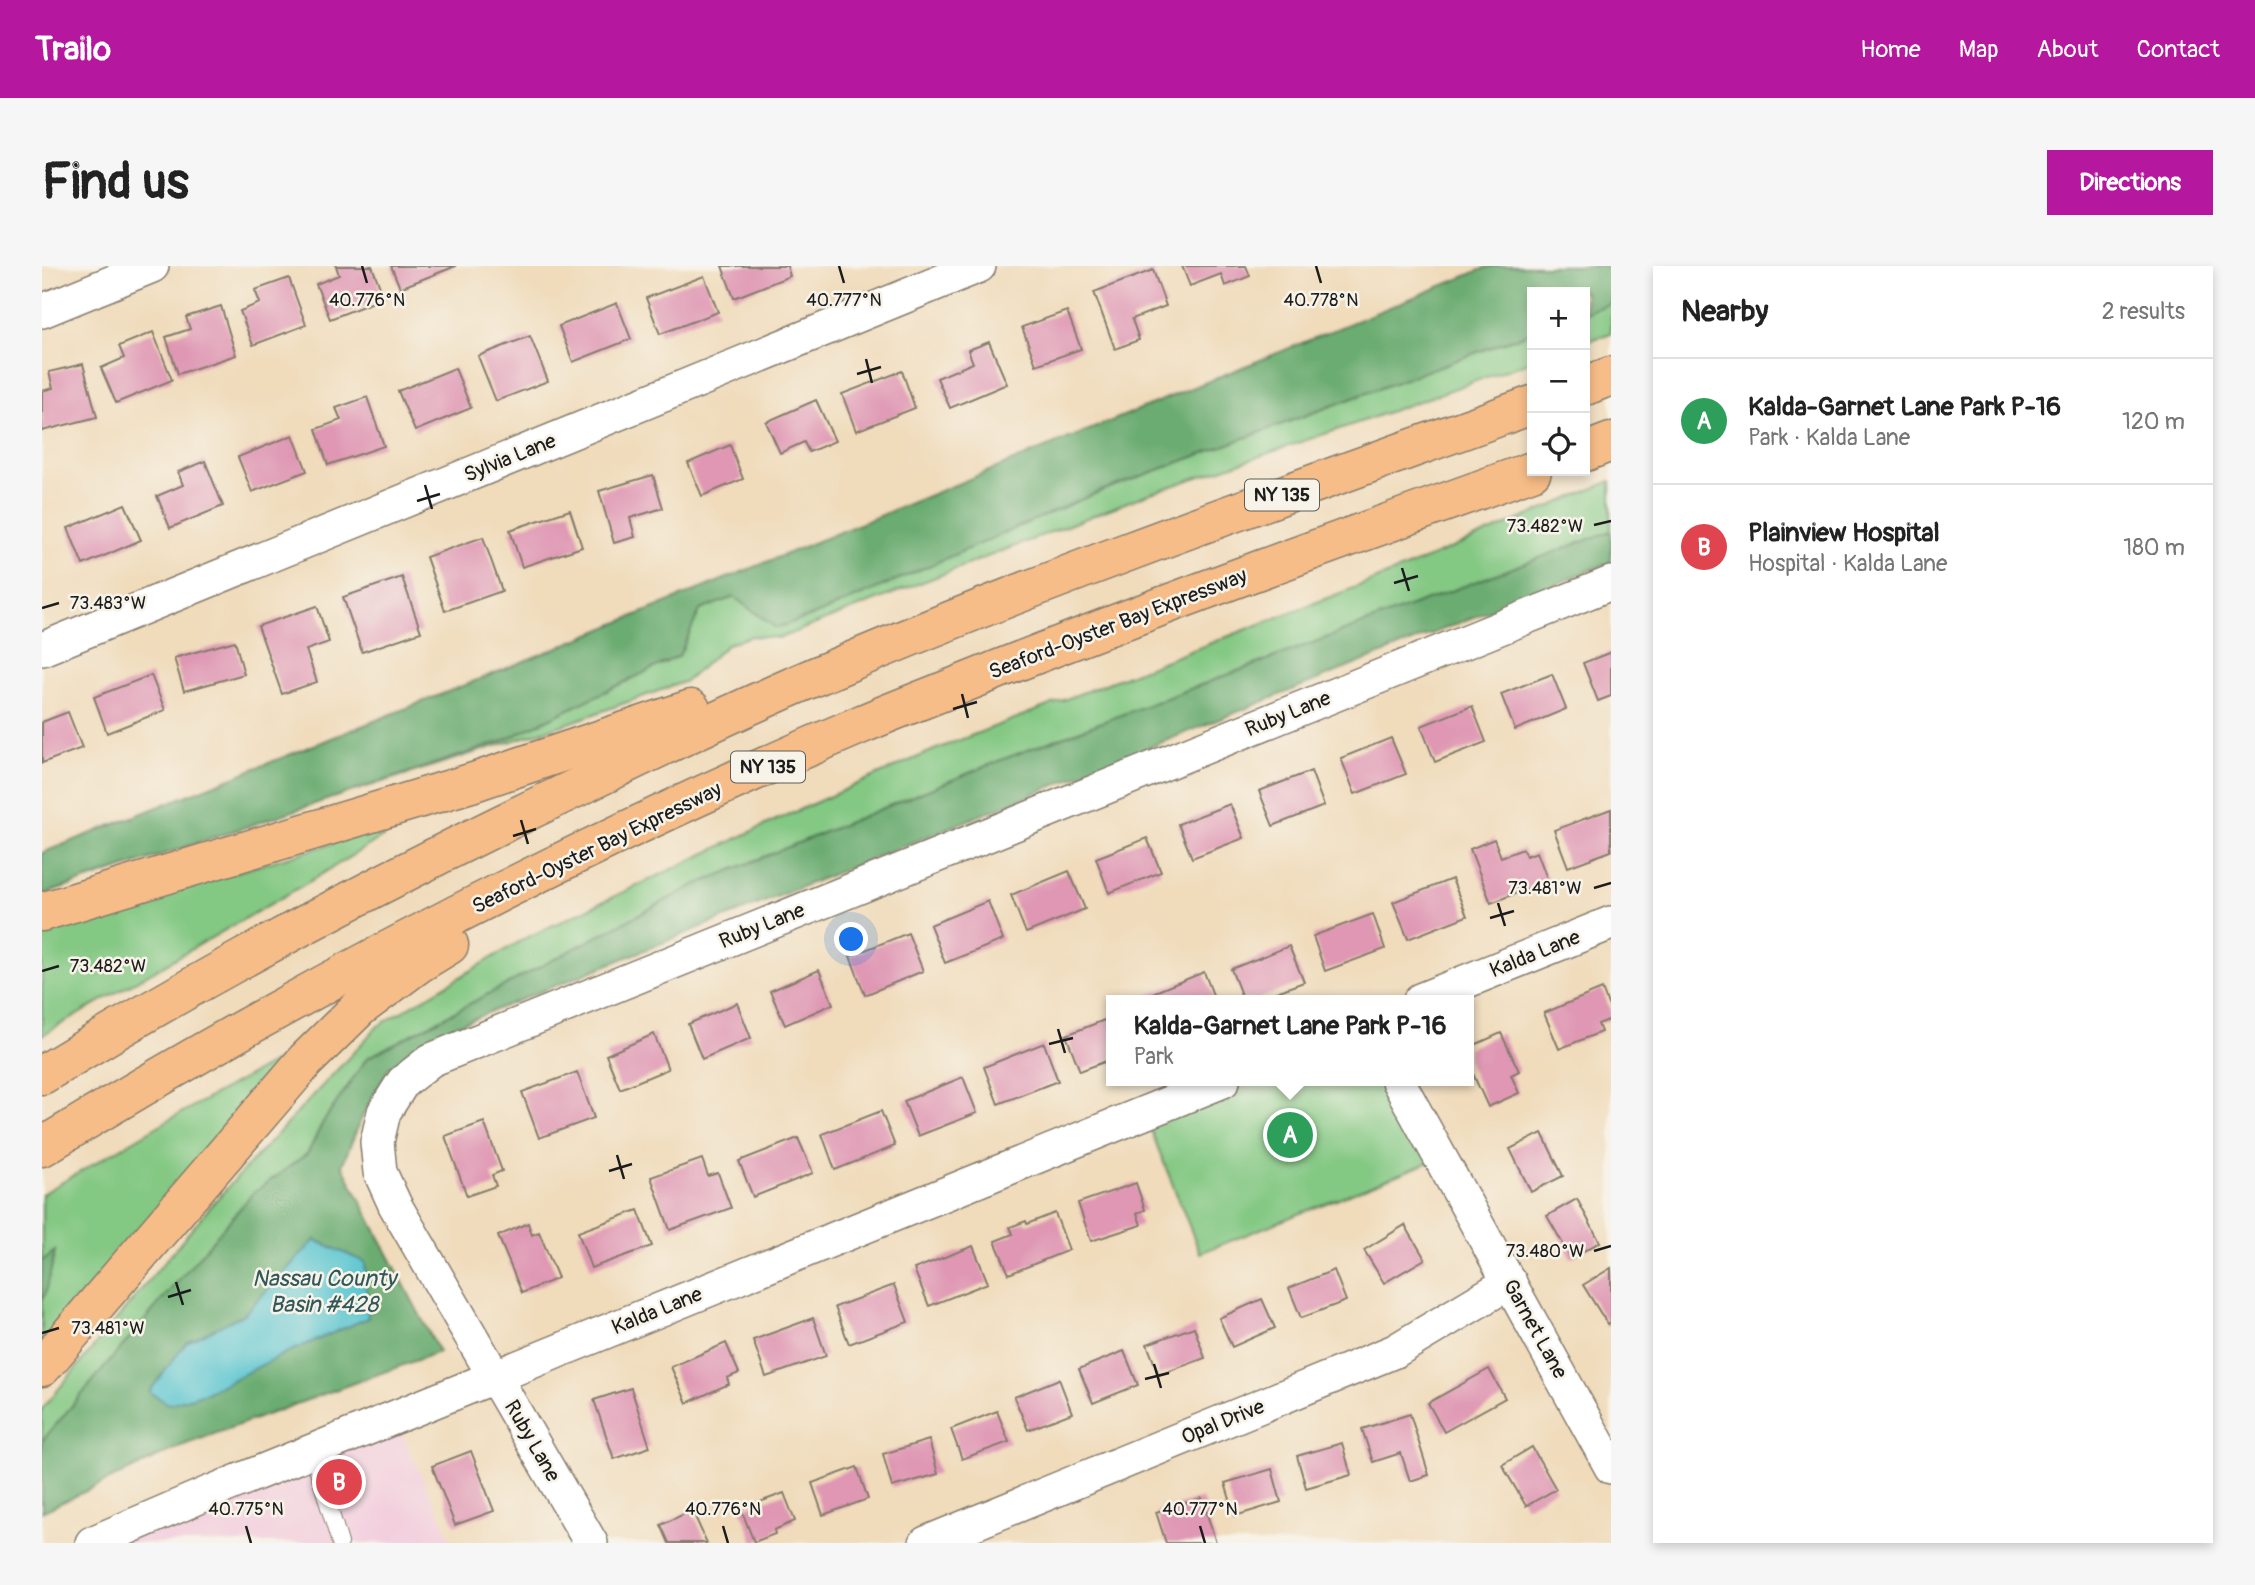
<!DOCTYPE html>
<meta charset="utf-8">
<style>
body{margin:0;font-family:Pangolin,sans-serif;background:#f6f6f6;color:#222}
.controls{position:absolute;right:21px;top:21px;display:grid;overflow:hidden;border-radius:0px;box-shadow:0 4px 10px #0003}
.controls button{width:63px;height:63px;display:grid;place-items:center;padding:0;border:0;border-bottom:2px solid #e0e0e0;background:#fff;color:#222;font:35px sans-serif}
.you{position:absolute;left:810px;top:674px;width:24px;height:24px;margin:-18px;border:5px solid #fff;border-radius:50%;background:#1a73e8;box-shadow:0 0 0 10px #1a73e833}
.badge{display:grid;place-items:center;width:46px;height:46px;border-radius:50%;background:#b5179e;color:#fff;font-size:23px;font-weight:700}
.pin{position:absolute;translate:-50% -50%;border:4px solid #fff;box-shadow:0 2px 7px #0006}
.popup{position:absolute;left:1064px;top:729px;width:368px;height:91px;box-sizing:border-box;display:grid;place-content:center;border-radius:0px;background:#fff;filter:drop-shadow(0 2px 5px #0005);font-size:23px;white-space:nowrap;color:#767676}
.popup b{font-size:26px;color:#222}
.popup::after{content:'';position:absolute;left:50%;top:100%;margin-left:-14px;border:14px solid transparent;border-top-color:#fff}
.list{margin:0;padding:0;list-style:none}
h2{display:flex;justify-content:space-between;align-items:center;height:91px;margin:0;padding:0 28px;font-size:30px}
h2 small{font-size:23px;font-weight:400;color:#767676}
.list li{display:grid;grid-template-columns:46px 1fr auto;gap:21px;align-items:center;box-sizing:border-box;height:126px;padding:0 28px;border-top:2px solid #e0e0e0}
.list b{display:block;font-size:26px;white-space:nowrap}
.list p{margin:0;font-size:23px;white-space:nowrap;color:#767676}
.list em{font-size:23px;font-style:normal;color:#767676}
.icon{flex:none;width:38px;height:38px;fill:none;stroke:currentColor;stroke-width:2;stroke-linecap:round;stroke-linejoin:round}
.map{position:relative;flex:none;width:1569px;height:1277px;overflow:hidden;border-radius:0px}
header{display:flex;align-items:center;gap:42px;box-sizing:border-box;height:98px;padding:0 35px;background:#b5179e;color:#fff}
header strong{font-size:33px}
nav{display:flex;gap:38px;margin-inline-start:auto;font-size:24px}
.intro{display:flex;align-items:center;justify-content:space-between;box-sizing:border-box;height:168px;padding:0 42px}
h1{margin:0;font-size:49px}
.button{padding:18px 32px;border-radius:0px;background:#b5179e;color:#fff;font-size:24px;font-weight:700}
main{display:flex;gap:42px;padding:0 42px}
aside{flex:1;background:#fff;border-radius:0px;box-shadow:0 4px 10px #0003}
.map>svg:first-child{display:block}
</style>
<header>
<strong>Trailo</strong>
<nav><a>Home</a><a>Map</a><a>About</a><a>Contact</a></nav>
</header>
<div class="intro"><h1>Find us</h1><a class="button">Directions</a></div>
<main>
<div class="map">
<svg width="1569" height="1277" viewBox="0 0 1569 1277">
<rect width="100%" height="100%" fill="#f7f3e8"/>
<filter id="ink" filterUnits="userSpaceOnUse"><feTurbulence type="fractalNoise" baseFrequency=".0143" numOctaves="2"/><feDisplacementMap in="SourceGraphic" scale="14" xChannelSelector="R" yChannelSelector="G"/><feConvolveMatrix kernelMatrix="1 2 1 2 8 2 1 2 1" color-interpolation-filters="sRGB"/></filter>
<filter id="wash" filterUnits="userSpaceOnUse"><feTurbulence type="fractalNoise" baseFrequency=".00686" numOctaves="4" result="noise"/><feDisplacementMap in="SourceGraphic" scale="28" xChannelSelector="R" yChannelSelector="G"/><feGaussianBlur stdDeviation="1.57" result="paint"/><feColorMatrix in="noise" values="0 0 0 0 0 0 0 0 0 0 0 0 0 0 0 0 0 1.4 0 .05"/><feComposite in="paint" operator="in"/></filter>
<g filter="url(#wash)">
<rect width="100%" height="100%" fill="#f0dbbb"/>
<path fill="#f3cfde" d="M353,1154L411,1277H70Z"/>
<g fill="#83c883" stroke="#507250" stroke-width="2">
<path d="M1569,37V67L1543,76V47Z"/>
<path d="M1490,66V95L1321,155L1106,228L738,372L709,370L686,378L644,415L527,457L312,525L461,475L636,390L658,344L692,331L734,362L776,348L1059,225Z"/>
<path d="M1569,215V265L959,494L651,620L325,792L280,858L266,887L210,929L0,1175V1143L173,935L336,760L482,673L732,555L892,484L1358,304Z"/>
<path d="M342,562L350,565L272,613L0,769V664Z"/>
<path d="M263,779L0,1086V928L135,849Z"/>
<path d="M1181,815H1355L1398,892L1158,987L1102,847Z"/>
</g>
<g fill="#6aac71" stroke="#436446" stroke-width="2">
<path d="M1448,0H1569V37L1543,47V26H1490V66L1059,225L776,348L734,362L692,331L658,344L637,390L461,475L0,629V587L453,407Z"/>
<path d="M1569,265V296L403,764L348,801L320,851L300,899L397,1086L139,1180L0,1246V1175L210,928L266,887L280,858L325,792L651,620L959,494Z"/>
<path d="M13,985L4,1027L0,1034V995Z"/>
</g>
<path fill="#59c5d0" stroke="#3a7076" stroke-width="2" d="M273,974L323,996L326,1052L244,1087L164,1127L127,1138L107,1126L144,1077L202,1048Z"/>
<g id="blocks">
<g fill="#df97b3">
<path d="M294,0H330L342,32L288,53L274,18L297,9Z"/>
<path d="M349,0H414L358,22Z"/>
<path d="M680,0H745L748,10L692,32Z"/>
<path d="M1140,0H1204L1208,10L1183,20L1179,8L1148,20Z"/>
<path d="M1111,4L1124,40L1090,53L1097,74L1073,83L1052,26Z"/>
<path d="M662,10L676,46L618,68L604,32Z"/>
<path d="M247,12L264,59L211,79L198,45L218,37L213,24Z"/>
<path d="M575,37L589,73L531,96L517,60Z"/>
<path d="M179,40L194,89L136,108L124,71L148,63L144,51Z"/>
<path d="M1025,45L1039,83L994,99L980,61Z"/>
<path d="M111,66L130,114L74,137L59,102L82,92L77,80Z"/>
<path d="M488,70L506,115L454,135L436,90Z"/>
<path d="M947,76L965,118L908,142L895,112L931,97L926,84Z"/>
<path d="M41,98L55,151L0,165V125L11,122L7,106Z"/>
<path d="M413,102L429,142L373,165L356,125Z"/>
<path d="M860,105L873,142L814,165L800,128Z"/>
<path d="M325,131L342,180L286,199L274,163L299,154L294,142Z"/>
<path d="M774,134L793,175L767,186L762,176L738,187L724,156Z"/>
<path d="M251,169L265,205L210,226L196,191Z"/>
<path d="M688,179L701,213L660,230L646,197Z"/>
<path d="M163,195L181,240L128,262L115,230L141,219L136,206Z"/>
<path d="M611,209L621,242L588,252L593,271L572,277L557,225Z"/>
<path d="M83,238L99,274L41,299L26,262Z"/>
<path d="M528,244L540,281L480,301L468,264Z"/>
<path d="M441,271L460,325L403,345L384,291Z"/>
<path d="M360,311L379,366L320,386L301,331Z"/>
<path d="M275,340L287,376L264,384L275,416L240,428L216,360Z"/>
<path d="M193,375L202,408L142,425L132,392Z"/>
<path d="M1569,386V430L1556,435L1541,397Z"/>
<path d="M1510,408L1524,443L1473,464L1459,428Z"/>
<path d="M109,409L123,444L65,467L52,431Z"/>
<path d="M1430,440L1444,476L1393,496L1379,460Z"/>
<path d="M26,446L40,482L0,497V456Z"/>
<path d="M1349,472L1364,508L1313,528L1299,492Z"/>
<path d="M1269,505L1282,540L1231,560L1217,525Z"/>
<path d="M1188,538L1202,572L1150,592L1136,558Z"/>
<path d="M1569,543V585L1526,601L1512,564Z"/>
<path d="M1105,572L1119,606L1067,627L1054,592Z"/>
<path d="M1452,573L1459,591L1481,583L1484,590L1495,586L1506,615L1449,637L1428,583Z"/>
<path d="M1027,605L1043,643L984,667L969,629Z"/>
<path d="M1410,613L1425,650L1366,673L1351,636Z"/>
<path d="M946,635L961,674L903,697L888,659Z"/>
<path d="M1331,648L1343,683L1283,705L1271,670Z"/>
<path d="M866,667L881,705L823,729L808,690Z"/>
<path d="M1247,680L1262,716L1213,734H1201L1189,703Z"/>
<path d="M777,704L791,738L743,759L728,725Z"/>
<path d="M1162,706L1173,734H1105L1103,730Z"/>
<path d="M1560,723L1569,746V753L1556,758L1559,766L1517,783L1502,747Z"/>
<path d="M695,737L709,772L660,793L646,758Z"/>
<path d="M1070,751V793L1038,805L1024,769Z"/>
<path d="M1459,767L1477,805L1469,809L1477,827L1446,841L1426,797V782Z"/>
<path d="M612,768L626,803L578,823L564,789Z"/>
<path d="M1002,777L1016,815L956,838L942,801Z"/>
<path d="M535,806L552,852L497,872L480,826Z"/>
<path d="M921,811L935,847L876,870L862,835Z"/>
<path d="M839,845L853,880L793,904L780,868Z"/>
<path d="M442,856L460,905L450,909L454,920L425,930L403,870Z"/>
<path d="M1500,867L1521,910L1489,926L1468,883Z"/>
<path d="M756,872L771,907L711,931L697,895Z"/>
<path d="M660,893L666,910L676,907L689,942L628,964L609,911Z"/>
<path d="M1094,917L1103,944L1095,947L1099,959L1049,975L1036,937Z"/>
<path d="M1535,933L1558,976L1529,992L1505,950Z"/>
<path d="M596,944L610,980L549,1002L536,966Z"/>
<path d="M1013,947L1027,984L967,1008L953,975L971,968L968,961L984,955L985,958Z"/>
<path d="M486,957L490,969L497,966L516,1012L480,1027L456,970Z"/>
<path d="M1363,959L1383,993L1342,1017L1322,984Z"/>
<path d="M931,980L946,1017L887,1040L872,1003Z"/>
<path d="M1569,1002V1057L1566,1059L1541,1019Z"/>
<path d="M1292,1004L1304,1035L1259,1052L1247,1022Z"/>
<path d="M852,1019L866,1056L807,1078L793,1041Z"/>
<path d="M1220,1033L1233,1062L1190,1081L1177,1052Z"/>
<path d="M771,1052L784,1090L724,1111L711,1074Z"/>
<path d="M1152,1061L1163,1092L1117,1109L1105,1078Z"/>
<path d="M684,1077L697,1107L685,1112L687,1118L645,1137L629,1101Z"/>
<path d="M1082,1085L1096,1119L1051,1137L1037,1103Z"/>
<path d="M1447,1103L1463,1132L1402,1166L1386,1137Z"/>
<path d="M1017,1113L1030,1147L986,1164L972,1131Z"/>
<path d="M589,1122L608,1181L572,1193L552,1134Z"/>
<path d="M955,1145L967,1176L920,1193L909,1163Z"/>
<path d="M1368,1148L1387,1209L1368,1215L1359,1187L1331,1196L1320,1163Z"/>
<path d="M887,1174L896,1208L850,1221L841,1188Z"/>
<path d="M1300,1177L1309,1209L1264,1222L1255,1190Z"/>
<path d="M1490,1181L1514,1223L1484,1240L1460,1199Z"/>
<path d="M429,1185L452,1245L413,1259L390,1200Z"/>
<path d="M815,1201L826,1233L781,1249L770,1217Z"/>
<path d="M1230,1203L1239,1236L1193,1250L1183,1217Z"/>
<path d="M742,1227L753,1255L732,1264L733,1268L712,1276L699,1243Z"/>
<path d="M1160,1232L1174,1277H1124L1114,1246Z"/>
<path d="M650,1244L665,1277H627L619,1259Z"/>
</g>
</g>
</g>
<g filter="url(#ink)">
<use href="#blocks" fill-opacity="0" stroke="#867c6c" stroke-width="2"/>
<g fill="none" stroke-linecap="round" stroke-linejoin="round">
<defs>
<path id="service" d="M270,1185L298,1277"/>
<g id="minor">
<path d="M0,45L110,0"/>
<path d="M0,383L937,0"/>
<path d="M1378,734L1569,657"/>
<path d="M1356,815L1569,1201"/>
<path d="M50,1277L164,1228L1181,815"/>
<path d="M549,1277L353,939L338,906L335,876L342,846L361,816L389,794L1569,317"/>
<path d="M884,1277L1353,1085L1468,1016"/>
</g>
<g id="motorway">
<path d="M1543,120L1569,110"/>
<path d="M1543,186L1569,176"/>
<path d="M0,646L432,516L649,443"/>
<path d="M0,809C173,703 353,608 536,521C622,479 709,437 798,400C1025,304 1258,223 1490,139"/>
<path d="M0,881C262,721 537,579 820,458C865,439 911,422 957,403C1134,333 1312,269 1490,205"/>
<path d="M0,1101L264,794L317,742L376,698L407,679"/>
</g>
</defs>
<use href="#service" stroke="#867c6c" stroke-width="18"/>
<use href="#minor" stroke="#867c6c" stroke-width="36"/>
<use href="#motorway" stroke="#867c6c" stroke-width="41"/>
<use href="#service" stroke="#fff" stroke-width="16"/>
<use href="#minor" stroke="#fff" stroke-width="33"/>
<use href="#motorway" stroke="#f7bd88" stroke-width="38"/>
</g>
</g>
<path fill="none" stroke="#1c1c1c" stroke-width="2.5" d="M320,0L325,17M797,0L802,17M1274,0L1279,17M824,93L830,117M815,108L839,101M383,219L390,243M375,235L398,228M1552,259L1569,255M1360,302L1367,325M1352,317L1376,310M0,342L17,337M920,428L926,452M911,443L935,436M479,554L486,578M471,570L494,563M1552,622L1569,617M1456,637L1463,660M1448,652L1472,645M0,705L17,700M1016,763L1023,787M1007,778L1031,772M575,889L582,913M567,905L590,898M1552,985L1569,980M134,1016L141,1039M126,1031L149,1024M0,1067L17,1062M1112,1098L1119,1122M1103,1113L1127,1107M204,1260L209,1277M681,1260L686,1277M1158,1260L1163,1277"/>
<g text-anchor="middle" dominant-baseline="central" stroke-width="5" stroke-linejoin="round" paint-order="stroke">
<g fill="#f7f3e8" stroke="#5e5c59" stroke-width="2">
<rect x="1203" y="213.5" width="74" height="31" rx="5"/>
<rect x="689" y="485.5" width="74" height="31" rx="5"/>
</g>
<g font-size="19" font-weight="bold" fill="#1c1c1c">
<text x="1240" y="229">NY 135</text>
<text x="726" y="501">NY 135</text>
</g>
<g font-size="21" fill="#1c1c1c" stroke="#f7f3e8">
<text transform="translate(468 192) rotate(-22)">Sylvia Lane</text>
<text transform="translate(1076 358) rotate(-21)">Seaford-Oyster Bay Expressway</text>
<text transform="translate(1246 448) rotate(-22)">Ruby Lane</text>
<text transform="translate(555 582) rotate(-26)">Seaford-Oyster Bay Expressway</text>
<text transform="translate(720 660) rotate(-22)">Ruby Lane</text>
<text transform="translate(1493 688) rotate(-22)">Kalda Lane</text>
<text transform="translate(615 1045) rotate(-22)">Kalda Lane</text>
<text transform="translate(1493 1063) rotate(61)">Garnet Lane</text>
<text transform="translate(1181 1156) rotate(-22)">Opal Drive</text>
<text transform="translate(490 1175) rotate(60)">Ruby Lane</text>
</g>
<g font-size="23" font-style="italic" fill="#31575b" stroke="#f7f3e8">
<text x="282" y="1012">Nassau County<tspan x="282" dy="26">Basin #428</tspan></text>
</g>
</g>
<g font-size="18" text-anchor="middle" fill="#1c1c1c" stroke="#f7f3e8" stroke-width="5" stroke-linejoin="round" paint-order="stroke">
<text x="325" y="40">40.776°N</text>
<text x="802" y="40">40.777°N</text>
<text x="1279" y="40">40.778°N</text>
<text x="1503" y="266">73.482°W</text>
<text x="66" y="343">73.483°W</text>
<text x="1503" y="628">73.481°W</text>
<text x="66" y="706">73.482°W</text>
<text x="1503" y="991">73.480°W</text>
<text x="66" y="1068">73.481°W</text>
<text x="204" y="1249">40.775°N</text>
<text x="681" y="1249">40.776°N</text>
<text x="1158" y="1249">40.777°N</text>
</g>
</svg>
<div class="controls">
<button>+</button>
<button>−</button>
<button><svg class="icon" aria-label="locate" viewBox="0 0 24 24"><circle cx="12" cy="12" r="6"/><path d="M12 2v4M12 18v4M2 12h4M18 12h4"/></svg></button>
</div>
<div class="you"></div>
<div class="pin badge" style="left:1248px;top:869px;background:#2e9e5b">A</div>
<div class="popup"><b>Kalda-Garnet Lane Park P-16</b>Park</div>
<div class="pin badge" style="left:297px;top:1216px;background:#e0444e">B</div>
</div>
<aside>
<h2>Nearby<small>2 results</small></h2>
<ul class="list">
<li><span class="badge" style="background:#2e9e5b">A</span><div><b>Kalda-Garnet Lane Park P-16</b><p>Park · Kalda Lane</p></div><em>120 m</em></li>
<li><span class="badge" style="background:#e0444e">B</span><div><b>Plainview Hospital</b><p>Hospital · Kalda Lane</p></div><em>180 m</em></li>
</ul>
</aside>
</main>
